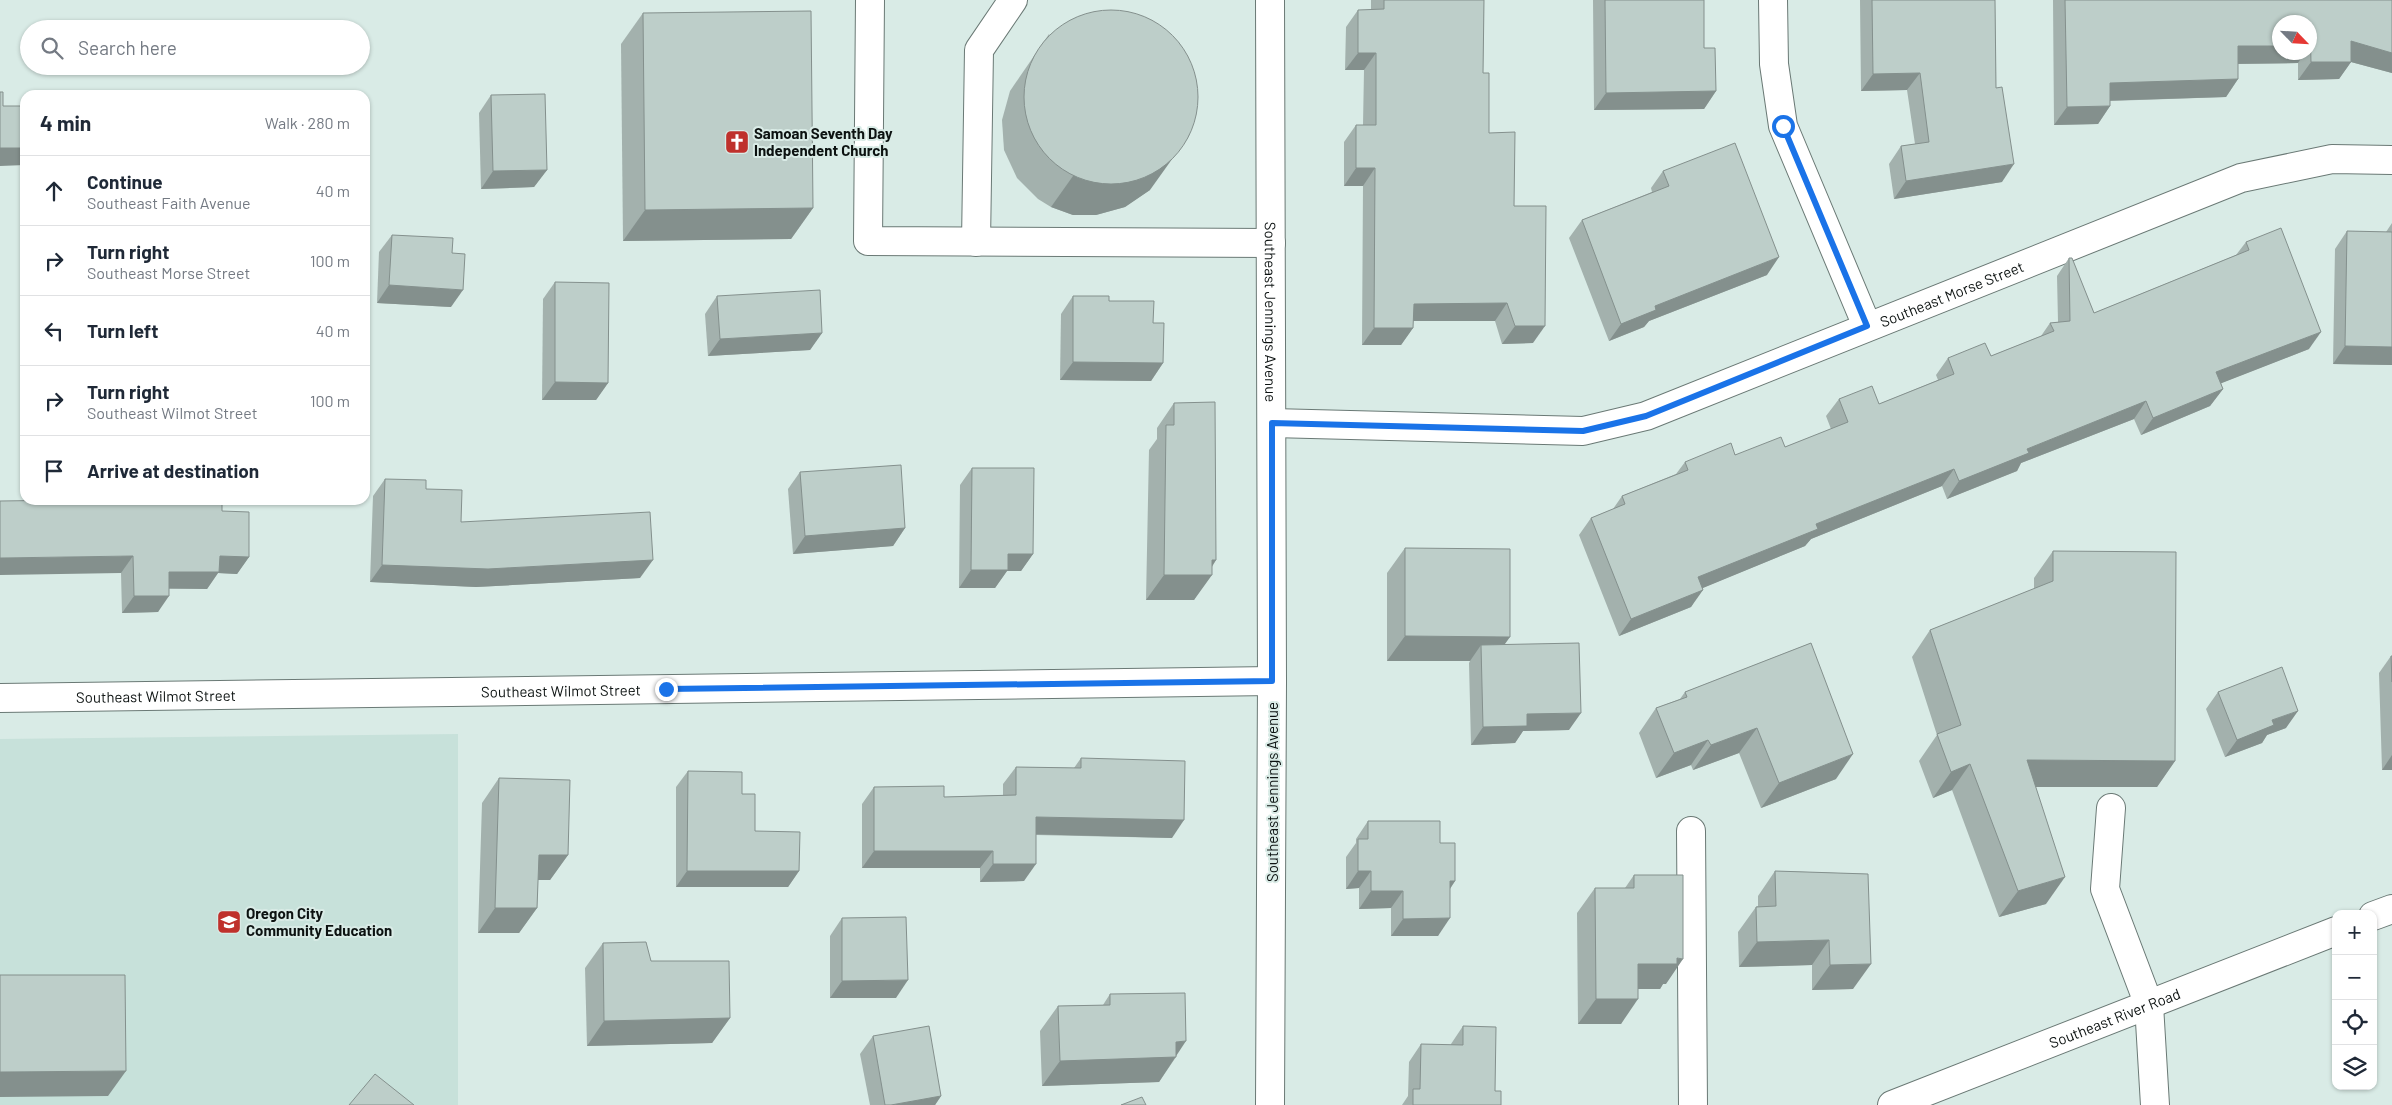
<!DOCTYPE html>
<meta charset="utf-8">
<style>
body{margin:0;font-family:Barlow,sans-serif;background:#f2f2f3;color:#1f2937}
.controls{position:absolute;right:15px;bottom:15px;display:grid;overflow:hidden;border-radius:10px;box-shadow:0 1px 4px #0004}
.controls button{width:45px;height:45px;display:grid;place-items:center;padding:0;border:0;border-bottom:1px solid #e0e1e3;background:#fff;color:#1f2937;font:25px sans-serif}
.compass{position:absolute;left:2272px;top:15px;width:45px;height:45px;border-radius:50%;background:#fff;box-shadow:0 1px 4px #0004;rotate:115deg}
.stop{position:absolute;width:15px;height:15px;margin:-11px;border:4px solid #1a73e8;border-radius:50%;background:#fff}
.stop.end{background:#1a73e8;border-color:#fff;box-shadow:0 1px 5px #0008}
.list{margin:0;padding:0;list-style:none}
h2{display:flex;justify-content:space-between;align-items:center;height:65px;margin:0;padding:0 20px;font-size:21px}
h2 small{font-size:16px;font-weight:400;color:#747a83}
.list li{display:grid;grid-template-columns:32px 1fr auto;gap:15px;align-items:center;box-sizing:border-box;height:70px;padding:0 20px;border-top:1px solid #e0e1e3}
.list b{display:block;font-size:19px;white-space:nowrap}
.list p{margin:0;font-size:16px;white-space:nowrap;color:#747a83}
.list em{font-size:16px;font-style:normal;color:#747a83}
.icon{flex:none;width:28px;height:28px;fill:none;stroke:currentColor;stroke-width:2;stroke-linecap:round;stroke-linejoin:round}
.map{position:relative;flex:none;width:2392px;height:1105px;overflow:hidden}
.search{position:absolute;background:#fff;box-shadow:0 1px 4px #0004;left:20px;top:20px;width:350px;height:55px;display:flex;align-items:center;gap:12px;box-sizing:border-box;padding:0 18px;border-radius:28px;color:#747a83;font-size:19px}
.panel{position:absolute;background:#fff;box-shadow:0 1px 4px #0004;left:20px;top:90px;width:350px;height:415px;border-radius:15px}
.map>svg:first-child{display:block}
</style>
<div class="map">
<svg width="2392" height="1105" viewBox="0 0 2392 1105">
<rect width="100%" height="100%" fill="#d9ebe6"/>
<path fill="#c7e1da" d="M458,734V1105H0V739Z"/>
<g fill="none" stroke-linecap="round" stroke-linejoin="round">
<defs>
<g id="minor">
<path d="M870,0L868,241L1271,243"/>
<path id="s1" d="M1270,0L1272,681L1270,1105"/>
<path d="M1773,0L1774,64L1783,126L1867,326"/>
<path d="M976,242L979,50L1013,0"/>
<path id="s2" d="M1272,423L1583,431L1646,416L2241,178L2332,159L2392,160"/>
<path id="s3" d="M0,698L1272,681"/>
<path d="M2111,808L2105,889L2149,1005L2155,1105"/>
<path d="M1691,831L1693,1105"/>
<path d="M2373,916L2392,909"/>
<path id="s4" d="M1892,1105L2336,931"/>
</g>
</defs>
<use href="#minor" stroke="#6a7975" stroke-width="30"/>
<use href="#minor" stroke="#fff" stroke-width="28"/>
</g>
<g fill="#a3b1ad" fill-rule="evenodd">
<path d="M1371,0H1484L1483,73L1489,133L1514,206L1533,343L1502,344L1495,321H1413V328L1401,345H1362L1363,186H1344V142L1356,125H1363L1364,70H1345L1346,27L1358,10H1371Z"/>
<path d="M1593,0H1704V48L1716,91L1704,109L1594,110Z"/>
<path d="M1860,0H1995L1996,88L2002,182L1894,199L1889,164L1901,146L1915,144L1907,90L1861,91Z"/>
<path d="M2053,0H2392V73L2351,62L2339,79L2298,80V63L2238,64V79L2226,97L2110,101V106L2098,124L2054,125ZM2310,22V52H2280Z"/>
<path d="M643,13L813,208L791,239L623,241L621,44Z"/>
<path d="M1049,34L1150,190L1125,207L1096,215H1073L1051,207L1038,199L1017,178L1004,150L1002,120L1010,91Z"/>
<path d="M491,95L547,170L534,187L481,189L479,113Z"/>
<path d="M1663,171L1767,275L1649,321L1644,327L1609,341L1569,238L1582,220L1652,192L1651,188Z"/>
<path d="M2392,223V365L2333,364L2335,249L2347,231L2386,232Z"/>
<path d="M392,235L451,307L377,303L379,252Z"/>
<path d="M2246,242L2309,349L2221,383L2223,389L2210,406L2141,435L2134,419L2021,463L2017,471L1947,499L1942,486L1811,539L1805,546L1702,588L1691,607L1619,636L1579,535L1591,518L1613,509L1622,496L1676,474L1685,462L1785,447L1831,429L1826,416L1839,399L1879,404L1938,380L1936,375L1948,358L1991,356L2041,336L2050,323L2058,322L2057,276L2069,258L2094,313L2236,255Z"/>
<path d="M555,282L608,383L596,400H542L543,299Z"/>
<path d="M717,296L822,333L810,350L708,356L705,314Z"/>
<path d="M1073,296L1109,301L1153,323L1163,363L1151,381L1060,380L1061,314Z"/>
<path d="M1174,403L1216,560L1212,567L1194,600H1146L1149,450L1157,439V428Z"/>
<path d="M972,468L1033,554L1021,571H1007L995,588H959L960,485Z"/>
<path d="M800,472L905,528L893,546L793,554L788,489Z"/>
<path d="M385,479L426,489L461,522L640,578L476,587L370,582L373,496Z"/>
<path d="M172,500H222V511L249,557L237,574L218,573L207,589H169L158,612L122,613L121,573L122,502L172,503Z"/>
<path d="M1405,548L1504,645L1569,730L1523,731L1515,743L1471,745L1469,663L1470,661H1387V573Z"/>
<path d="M2053,551L2175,761L2157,787H2036L2046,904L1999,917L1952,790L1933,798L1919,761L1937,735L1912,657L1930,630L2034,589V578Z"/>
<path d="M1811,643L1836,779L1761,808L1739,753L1693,770L1691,765L1656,778L1639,733L1656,708L1680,699L1685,692Z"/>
<path d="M2391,656H2392V770H2382L2379,673Z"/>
<path d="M2218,692L2286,728L2267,735L2262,743L2225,757L2206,709Z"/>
<path d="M1081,758L1172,838L1036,835L1024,881L980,882V868H862V804L874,787L944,797L1003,795V784L1016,767L1074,768Z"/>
<path d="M688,771L742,794L755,831L799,871L788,887H676V787Z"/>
<path d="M499,778L568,855L550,880H538L537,908L519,933H478L482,803Z"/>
<path d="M1368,821L1440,843L1455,881L1450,889L1438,936H1391V908L1359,909V888L1346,889V857L1356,843V839Z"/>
<path d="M1775,871L1868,874L1853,989L1812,990V965L1739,967L1738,932L1756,907L1758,906V896Z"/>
<path d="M1634,875L1666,984H1663L1660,989H1638L1621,1024H1578L1577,913L1595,888H1625Z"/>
<path d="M842,918L896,998H830V936Z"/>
<path d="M603,943L651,961L730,1018L712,1043L587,1046L585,968Z"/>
<path d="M1110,994L1176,1056V1057L1159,1082L1042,1086L1040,1031L1058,1006L1103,1005Z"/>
<path d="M1463,1026L1501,1105H1402L1408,1096L1409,1062L1421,1044L1451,1045V1044Z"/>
<path d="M873,1036L941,1096L935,1105H870L860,1054Z"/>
</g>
<g fill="#84908d">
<path d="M2351,41L2392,53V73L2351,62L2339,79L2298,80L2311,62Z"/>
<path d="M2238,46H2280V52H2305L2298,63L2226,64Z"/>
<path d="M1358,53H1376L1364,70H1345Z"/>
<path d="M1920,73L1907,90L1861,91L1873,74Z"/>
<path d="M2238,79L2226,97L2098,101L2110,83Z"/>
<path d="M1716,91L1704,109L1594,110L1606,93Z"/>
<path d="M2110,106L2098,124L2054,125L2067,107Z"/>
<path d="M1190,134L1150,190L1125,207L1096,215H1073L1051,207L1073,176Z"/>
<path d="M0,148H25V165L0,166Z"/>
<path d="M2014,164L2002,182L1894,199L1906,181Z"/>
<path d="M1356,168H1375L1363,186H1344Z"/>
<path d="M547,170L534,187L481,189L493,171Z"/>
<path d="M813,208L791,239L623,241L645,210Z"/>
<path d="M1779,257L1767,275L1649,321L1644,327L1609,341L1621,324L1655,306Z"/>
<path d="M389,285L463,290L451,307L377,303Z"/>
<path d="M1507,303L1495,321H1401L1414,304Z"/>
<path d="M1515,326H1545L1533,343L1502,344Z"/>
<path d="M1374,328H1413L1401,345H1362Z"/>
<path d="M2321,332L2309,349L2204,390L2216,372Z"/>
<path d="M822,333L810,350L708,356L720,339Z"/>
<path d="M2345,346L2392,347V365L2333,364Z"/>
<path d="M1073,362L1163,363L1151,381L1060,380Z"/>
<path d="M555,382L608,383L596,400H542Z"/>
<path d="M2223,389L2210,406L2141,435L2153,418Z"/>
<path d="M2146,401L2134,419L2021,463L2017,471L1947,499L1959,481L2027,449Z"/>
<path d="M1954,469L1942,486L1811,539L1805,546L1686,595L1698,577L1816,524Z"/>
<path d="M905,528L893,546L793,554L805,536Z"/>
<path d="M1008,554H1033L1021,571H1007L995,588H959L971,570Z"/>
<path d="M133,556L121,573L0,575V558Z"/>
<path d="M220,556L249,557L237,574L218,573L207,589L157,588L169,572Z"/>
<path d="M653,560L640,578L476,587L370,582L382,565Z"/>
<path d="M1212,560H1216L1206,575H1212L1194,600H1146L1164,575Z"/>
<path d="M1703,590L1691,607L1619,636L1631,619Z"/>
<path d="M134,596H169L158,612L122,613Z"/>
<path d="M1405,636L1510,637L1492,662L1481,645L1470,661H1387Z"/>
<path d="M2298,711L2286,728L2267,735L2262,743L2225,757L2237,740L2272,720Z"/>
<path d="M1581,713L1569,730L1523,731L1515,743L1471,745L1483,727L1527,714Z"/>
<path d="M1757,728L1739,753L1693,770L1711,745Z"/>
<path d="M1708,740L1691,765L1656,778L1674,753Z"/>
<path d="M1853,754L1836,779L1761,808L1779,783Z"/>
<path d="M2392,755V770H2382Z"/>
<path d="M2027,760L2175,761L2157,787H2009Z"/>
<path d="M1970,764L1952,790L1933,798L1951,772Z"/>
<path d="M1036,817L1184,820L1172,838L1024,834Z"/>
<path d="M874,851H993L980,868H862Z"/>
<path d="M539,855H568L550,880H521Z"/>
<path d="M993,864H1036L1024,881L980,882Z"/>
<path d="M687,871H799L788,887H676Z"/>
<path d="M1358,871H1371L1359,888L1346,889Z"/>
<path d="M2065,877L2046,904L1999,917L2018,891Z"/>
<path d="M1450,881H1455L1443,899Z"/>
<path d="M1371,891H1403L1391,908L1359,909Z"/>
<path d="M495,908H537L519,933H478Z"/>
<path d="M1450,918L1438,936H1391L1403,919Z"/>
<path d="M1829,940L1812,965L1739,967L1757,942Z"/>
<path d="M1677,958L1683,959L1666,984H1663L1660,989H1620L1638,964Z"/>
<path d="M1871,964L1853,989L1812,990L1830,965Z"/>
<path d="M908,980L896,998H830L842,981Z"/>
<path d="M1596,999H1638L1621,1024H1578Z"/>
<path d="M730,1018L712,1043L587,1046L604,1021Z"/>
<path d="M1186,1041L1159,1082L1042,1086L1060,1061L1176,1042Z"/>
<path d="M126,1071L108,1096L0,1097V1072Z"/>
<path d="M941,1096L935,1105H891Z"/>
</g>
<g fill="#bdcec9" stroke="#84908d">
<path d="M1384,0H1484L1483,73H1489V133L1515,132L1514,206H1546L1545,326H1515L1507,303L1414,304L1413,328H1374L1375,168H1356V125H1376V53H1358V10L1384,9Z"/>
<path d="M1605,0H1704V48H1715L1716,91L1606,93Z"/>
<path d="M1872,0H1995L1996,88L2002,87L2014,164L1906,181L1901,146L1929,142L1920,73L1873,74Z"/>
<path d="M2065,0H2392V53L2351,41V62H2311L2310,22H2280V46H2238V79L2110,83V106L2067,107Z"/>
<circle cx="1111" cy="97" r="87"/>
<path d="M811,11L813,208L645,210L643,13Z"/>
<path d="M0,92H3V106H25V148H0Z"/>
<path d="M545,94L547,170L493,171L491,95Z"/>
<path d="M1735,143L1779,257L1655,306L1656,310L1621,324L1582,220L1669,186L1663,171Z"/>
<path d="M2281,228L2321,332L2216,372L2223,389L2153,418L2146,401L2027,449L2029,453L1959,481L1954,469L1816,524L1818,529L1698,577L1703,590L1631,619L1591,518L1625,504L1622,496L1688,470L1685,462L1731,443L1735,455L1781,437L1785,447L1848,422L1839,399L1872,386L1879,404L1954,374L1948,358L1985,343L1991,356L2054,331L2050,323L2070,321L2069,258H2072L2094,313L2249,250L2246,242Z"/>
<path d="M2347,231L2392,232V347L2345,346Z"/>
<path d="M392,235L453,238L452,253L465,254L463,290L389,285Z"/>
<path d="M555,282L609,283L608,383L555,382Z"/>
<path d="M820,290L822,333L720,339L717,296Z"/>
<path d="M1073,296H1109V301H1154L1153,323H1164L1163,363L1073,362Z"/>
<path d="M1215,402L1216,560H1212V575H1164L1166,425H1174V403Z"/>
<path d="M901,465L905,528L805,536L800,472Z"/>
<path d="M972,468H1034L1033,554H1008V570H971Z"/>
<path d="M385,479L426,480V489L462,490L461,522L650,512L653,560L488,569L382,565Z"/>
<path d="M70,500H122V502L183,503V500H222V511L249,512V557L220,556L219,572H169V596H134L133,556L0,558V501Z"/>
<path d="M1405,548L1510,549V637L1405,636Z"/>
<path d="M2053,551L2176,552L2175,761L2027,760L2065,877L2018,891L1970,764L1951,772L1937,734L1961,725L1930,630L2053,581Z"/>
<path d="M1579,643L1581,713L1527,714V726L1483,727L1481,645Z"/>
<path d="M1811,643L1853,754L1779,783L1757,728L1711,745L1708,740L1674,753L1656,708L1687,697L1685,692Z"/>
<path d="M2391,656H2392V682Z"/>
<path d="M2282,667L2298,711L2272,720L2274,725L2237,740L2218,692Z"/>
<path d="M1081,758L1185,761L1184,820L1036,817V864H993V851H874V787L944,786V797L1016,795V767L1081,768Z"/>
<path d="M688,771L742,772V794H755V831L800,832L799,871H687Z"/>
<path d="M499,778L570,780L568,855H539L537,908H495Z"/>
<path d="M1368,821H1440V843H1455V881H1450V918L1403,919V891H1371V871H1358V839H1368Z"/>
<path d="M1775,871L1868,874L1871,964L1830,965L1829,940L1757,942L1756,907L1776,906Z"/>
<path d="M1634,875H1683V959L1677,958V964H1638V999H1596L1595,888H1634Z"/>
<path d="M906,917L908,980L842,981V918Z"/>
<path d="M646,942L651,961H729L730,1018L604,1021L603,943Z"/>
<path d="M0,975H125L126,1071L0,1072Z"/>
<path d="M1185,993L1186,1041L1176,1042V1057L1060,1061L1058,1006L1110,1005V994Z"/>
<path d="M929,1026L941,1096L891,1105H885L873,1036Z"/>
<path d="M1463,1026L1496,1027L1495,1091H1501V1105H1413V1089H1420L1421,1044L1463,1045Z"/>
<path d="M375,1074L414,1105H349Z"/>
<path d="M1142,1097L1146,1105H1121Z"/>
</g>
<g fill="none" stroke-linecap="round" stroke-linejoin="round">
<path stroke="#1a73e8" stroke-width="6" d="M666,689L1272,681V423L1583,431L1646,416L1867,326L1783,126"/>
</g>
<defs>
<symbol id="church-square" viewBox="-11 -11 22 22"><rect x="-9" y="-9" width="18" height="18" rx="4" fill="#bf312c" stroke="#d9ebe6"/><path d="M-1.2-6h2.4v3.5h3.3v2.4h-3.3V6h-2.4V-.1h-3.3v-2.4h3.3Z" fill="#fff"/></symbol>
<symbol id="school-square" viewBox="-11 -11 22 22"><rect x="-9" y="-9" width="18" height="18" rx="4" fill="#bf312c" stroke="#d9ebe6"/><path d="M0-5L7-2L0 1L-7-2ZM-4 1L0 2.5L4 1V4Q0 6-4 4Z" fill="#fff"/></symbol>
</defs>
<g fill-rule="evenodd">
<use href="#church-square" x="723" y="128" width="28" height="28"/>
<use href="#school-square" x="215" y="908" width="28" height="28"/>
</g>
<g text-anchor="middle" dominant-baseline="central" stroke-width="4" stroke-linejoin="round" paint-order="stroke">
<g font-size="15" font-weight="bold" fill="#0c1211" stroke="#d9ebe6" text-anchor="start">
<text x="754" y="133">Samoan Seventh Day<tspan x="754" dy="17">Independent Church</tspan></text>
<text x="246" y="913">Oregon City<tspan x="246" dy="17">Community Education</tspan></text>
</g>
<g font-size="15" fill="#0c1211" stroke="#d9ebe6">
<text stroke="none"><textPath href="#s2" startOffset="705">Southeast Morse Street</textPath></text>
<text stroke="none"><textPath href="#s1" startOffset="312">Southeast Jennings Avenue</textPath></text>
<text stroke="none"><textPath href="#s3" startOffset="561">Southeast Wilmot Street</textPath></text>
<text stroke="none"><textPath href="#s3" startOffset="156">Southeast Wilmot Street</textPath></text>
<text transform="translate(1272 792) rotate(-90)">Southeast Jennings Avenue</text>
<text stroke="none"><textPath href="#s4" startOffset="239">Southeast River Road</textPath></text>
</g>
</g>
</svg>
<div class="controls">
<button>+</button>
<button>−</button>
<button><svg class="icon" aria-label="locate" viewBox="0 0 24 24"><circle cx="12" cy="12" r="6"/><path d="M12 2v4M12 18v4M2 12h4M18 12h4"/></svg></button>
<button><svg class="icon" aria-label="layers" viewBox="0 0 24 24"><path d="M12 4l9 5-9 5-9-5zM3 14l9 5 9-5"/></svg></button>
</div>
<svg class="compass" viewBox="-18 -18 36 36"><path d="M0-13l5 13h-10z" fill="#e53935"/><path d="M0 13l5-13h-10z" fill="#747a83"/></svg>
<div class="stop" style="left:1783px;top:126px"></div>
<div class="stop end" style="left:666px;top:689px"></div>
<div class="search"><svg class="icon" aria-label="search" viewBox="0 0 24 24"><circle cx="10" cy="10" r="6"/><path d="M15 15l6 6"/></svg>Search here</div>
<section class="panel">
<h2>4 min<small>Walk · 280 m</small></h2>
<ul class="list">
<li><svg class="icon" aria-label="ahead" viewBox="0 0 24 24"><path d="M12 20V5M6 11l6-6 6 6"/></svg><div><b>Continue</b><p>Southeast Faith Avenue</p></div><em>40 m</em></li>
<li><svg class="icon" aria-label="right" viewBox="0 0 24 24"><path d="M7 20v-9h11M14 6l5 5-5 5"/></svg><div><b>Turn right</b><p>Southeast Morse Street</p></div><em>100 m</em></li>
<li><svg class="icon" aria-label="left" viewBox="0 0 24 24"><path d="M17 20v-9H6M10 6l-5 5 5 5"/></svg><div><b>Turn left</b></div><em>40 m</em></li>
<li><svg class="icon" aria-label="right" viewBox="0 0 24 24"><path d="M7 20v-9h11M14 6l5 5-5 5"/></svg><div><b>Turn right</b><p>Southeast Wilmot Street</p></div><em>100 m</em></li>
<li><svg class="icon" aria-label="arrive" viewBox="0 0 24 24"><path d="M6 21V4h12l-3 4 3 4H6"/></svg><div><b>Arrive at destination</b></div></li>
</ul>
</section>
</div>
